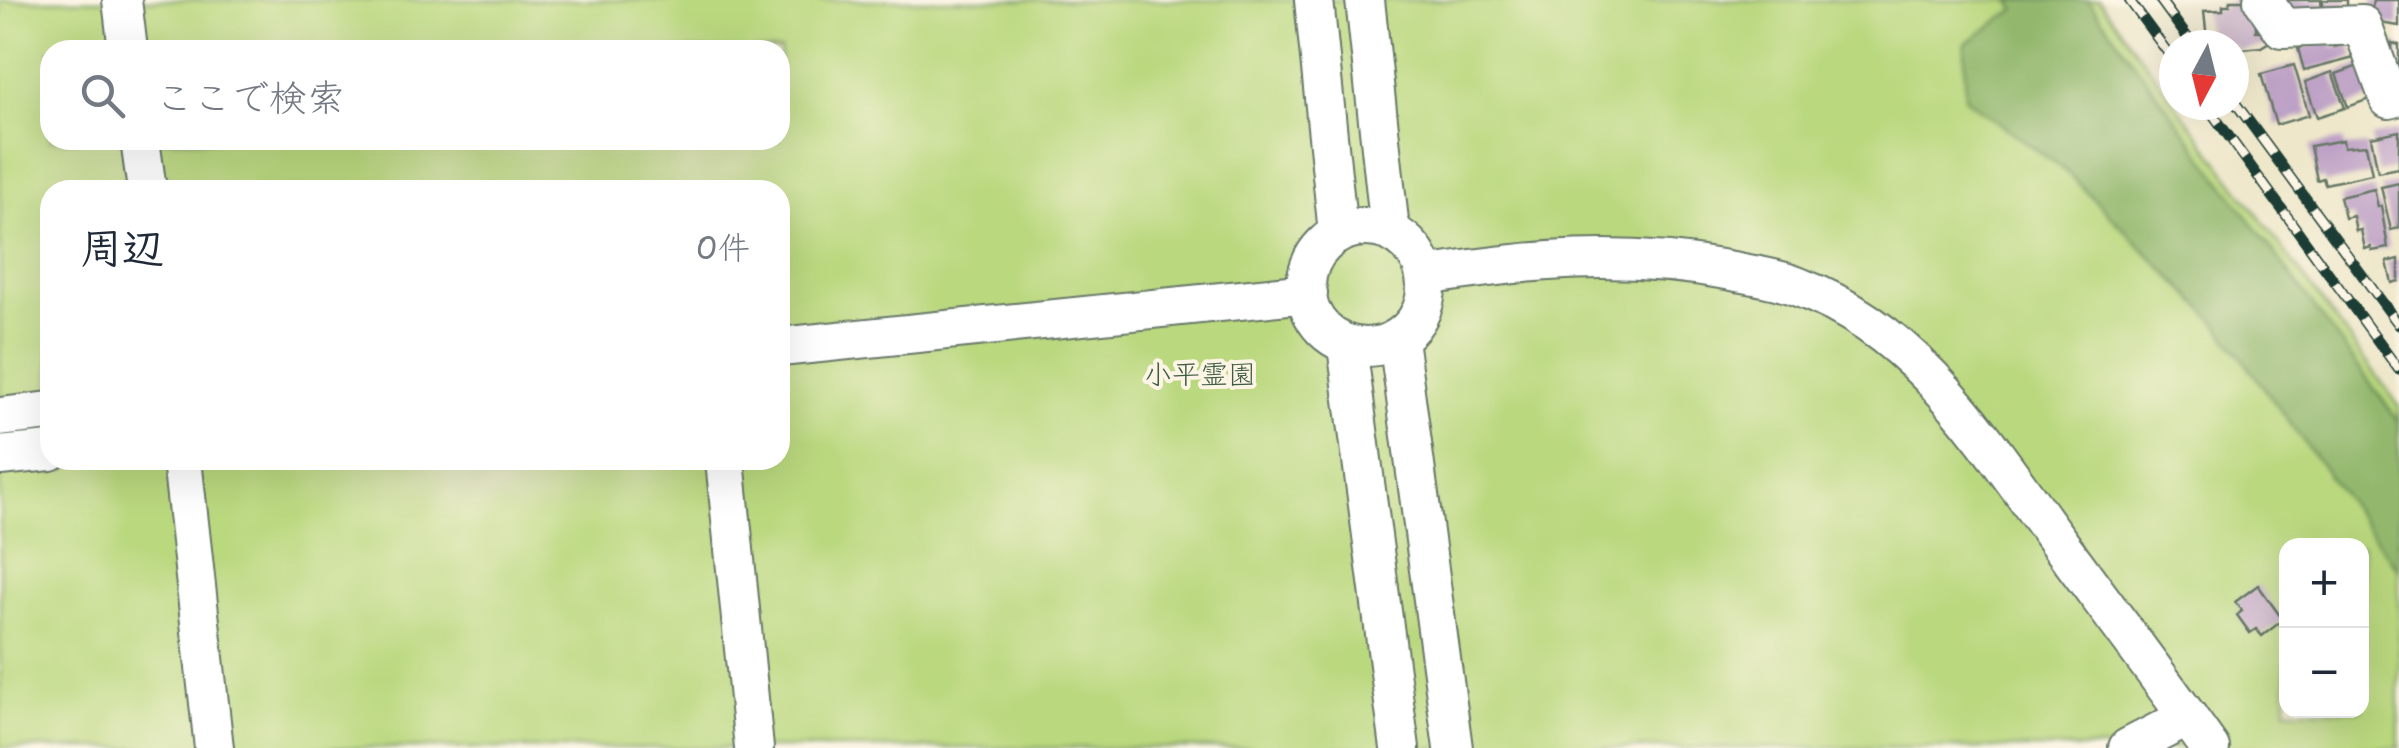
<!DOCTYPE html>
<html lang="ja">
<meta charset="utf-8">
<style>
body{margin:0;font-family:"Shantell Sans","Klee One",sans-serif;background:#f2f2f3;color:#1f2937}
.controls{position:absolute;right:30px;bottom:30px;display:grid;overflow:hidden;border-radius:20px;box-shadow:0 10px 40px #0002}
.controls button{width:90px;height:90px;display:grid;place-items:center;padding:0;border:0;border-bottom:2px solid #e0e1e3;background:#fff;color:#1f2937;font:50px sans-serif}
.compass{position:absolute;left:2159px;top:30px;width:90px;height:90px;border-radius:50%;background:#fff;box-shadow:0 10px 40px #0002;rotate:187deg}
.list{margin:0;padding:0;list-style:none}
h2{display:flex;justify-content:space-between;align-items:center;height:130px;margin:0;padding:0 40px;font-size:42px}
h2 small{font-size:32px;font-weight:400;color:#747a83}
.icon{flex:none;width:55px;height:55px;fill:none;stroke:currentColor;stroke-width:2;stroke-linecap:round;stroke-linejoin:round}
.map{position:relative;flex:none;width:2399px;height:748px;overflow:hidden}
.search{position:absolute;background:#fff;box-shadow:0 10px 40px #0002;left:40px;top:40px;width:750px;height:110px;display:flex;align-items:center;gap:25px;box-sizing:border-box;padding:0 35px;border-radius:30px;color:#747a83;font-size:38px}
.panel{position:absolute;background:#fff;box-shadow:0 10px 40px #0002;left:40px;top:180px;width:750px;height:290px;border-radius:30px}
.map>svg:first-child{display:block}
</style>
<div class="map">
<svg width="2399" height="748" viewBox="0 0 2399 748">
<rect width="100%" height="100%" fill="#fcf5e5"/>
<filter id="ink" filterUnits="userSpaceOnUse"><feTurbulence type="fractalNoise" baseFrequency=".01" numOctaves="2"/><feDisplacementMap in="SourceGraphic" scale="20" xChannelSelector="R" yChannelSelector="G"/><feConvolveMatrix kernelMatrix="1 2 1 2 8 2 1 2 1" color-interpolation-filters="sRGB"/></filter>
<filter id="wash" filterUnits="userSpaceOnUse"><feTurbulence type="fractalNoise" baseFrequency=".0048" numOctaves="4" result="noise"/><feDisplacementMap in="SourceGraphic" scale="40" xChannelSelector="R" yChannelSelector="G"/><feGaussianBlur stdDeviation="2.25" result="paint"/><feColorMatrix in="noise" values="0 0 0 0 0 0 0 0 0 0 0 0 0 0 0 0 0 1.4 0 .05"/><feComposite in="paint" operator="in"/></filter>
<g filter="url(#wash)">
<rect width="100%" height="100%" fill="#eee7ca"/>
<path fill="#bad87e" stroke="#6c8a59" stroke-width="2.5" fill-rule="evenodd" d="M0,0H2099L2399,406V748H0ZM50,50H780V140H50ZM50,190H780V460H50ZM2286,546H2362V710H2286Z"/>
<path fill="#93b86d" stroke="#597a50" stroke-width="2.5" d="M2010,0H2088L2399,422V571L2214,320L2068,173L1965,98V44L2016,9Z"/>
<g id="blocks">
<g fill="#bea1c6">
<path d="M2230,0H2246L2255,4L2256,31H2273L2274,39L2261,47L2234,50V45H2215L2206,30L2204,11L2223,10V5H2230Z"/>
<path d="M2282,0H2321L2322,11L2283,10Z"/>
<path d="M2323,0H2347V13L2323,14Z"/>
<path d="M2373,0H2399V26L2379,23L2380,17L2371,16Z"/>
<path d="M2332,40L2334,47L2350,43L2354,58L2304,71L2298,48Z"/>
<path d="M2392,43L2399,45V70L2393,69Z"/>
<path d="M2294,65L2309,115L2276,125L2261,74Z"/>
<path d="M2361,65L2372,98L2348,107L2336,74Z"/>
<path d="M2332,72L2345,108L2317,117L2305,82Z"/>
<path d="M2399,131V168L2378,172L2371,137Z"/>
<path d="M2343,140L2344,147L2366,145L2372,174L2325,184L2323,178L2317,180L2310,146Z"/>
<path d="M2399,183V228L2391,230L2381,187Z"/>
<path d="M2374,189L2378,207L2381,206L2388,248L2372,251L2371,247L2365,249L2361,230L2356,231L2353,216L2345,218L2340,197Z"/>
<path d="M2399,259V281L2392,283L2387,262Z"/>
<path d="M2258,585L2283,620L2262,636L2256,629L2250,633L2237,615L2242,611L2235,602Z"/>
</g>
</g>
</g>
<g filter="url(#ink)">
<use href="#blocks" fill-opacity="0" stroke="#677868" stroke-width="2.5"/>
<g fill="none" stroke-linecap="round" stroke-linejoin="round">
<defs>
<g id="minor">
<path d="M122,0L128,50"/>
<path d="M1314,0L1338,233"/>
<path d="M1365,0L1390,231"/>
<path d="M2263,0L2282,28L2362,25L2389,99L2399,96"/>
<path d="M140,140L147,190"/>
<circle cx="1366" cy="287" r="60"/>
<path d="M1425,276C1530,259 1622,251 1727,270C1752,275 1778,278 1801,288C1919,332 1986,443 2057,540C2108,609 2160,678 2210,748"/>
<path d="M1398,339L1453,748"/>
<path d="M1347,346L1400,748"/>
<path d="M780,347L1308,293"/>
<path d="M0,417L50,411"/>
<path d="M0,456L50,451"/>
<path d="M182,460L214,748"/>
<path d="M725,460L754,748"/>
<path d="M2128,748L2188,717"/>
</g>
</defs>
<use href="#minor" stroke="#677868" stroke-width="42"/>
<use href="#minor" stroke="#fff" stroke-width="38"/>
<defs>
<g id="rail">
<path d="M2129,0L2174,61"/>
<path d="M2160,0L2193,45"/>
<path d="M2234,101L2399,325"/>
<path d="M2206,105L2399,370"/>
</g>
</defs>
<use href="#rail" stroke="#1f3d34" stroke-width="11"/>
<use href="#rail" stroke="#fcf5e5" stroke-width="8" stroke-dasharray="22" stroke-linecap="butt"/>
</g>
</g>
<g text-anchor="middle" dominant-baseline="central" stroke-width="8" stroke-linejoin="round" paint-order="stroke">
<g font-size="28" fill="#3e5c43" stroke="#fcf5e5">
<text x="1200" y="374">小平霊園</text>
</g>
</g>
</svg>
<div class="controls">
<button>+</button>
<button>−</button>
</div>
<svg class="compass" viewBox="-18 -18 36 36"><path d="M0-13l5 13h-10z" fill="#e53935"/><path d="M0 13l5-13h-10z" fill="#747a83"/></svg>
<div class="search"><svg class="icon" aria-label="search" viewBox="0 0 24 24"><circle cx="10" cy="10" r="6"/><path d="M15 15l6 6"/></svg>ここで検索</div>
<section class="panel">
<h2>周辺<small>0件</small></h2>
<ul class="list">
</ul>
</section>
</div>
